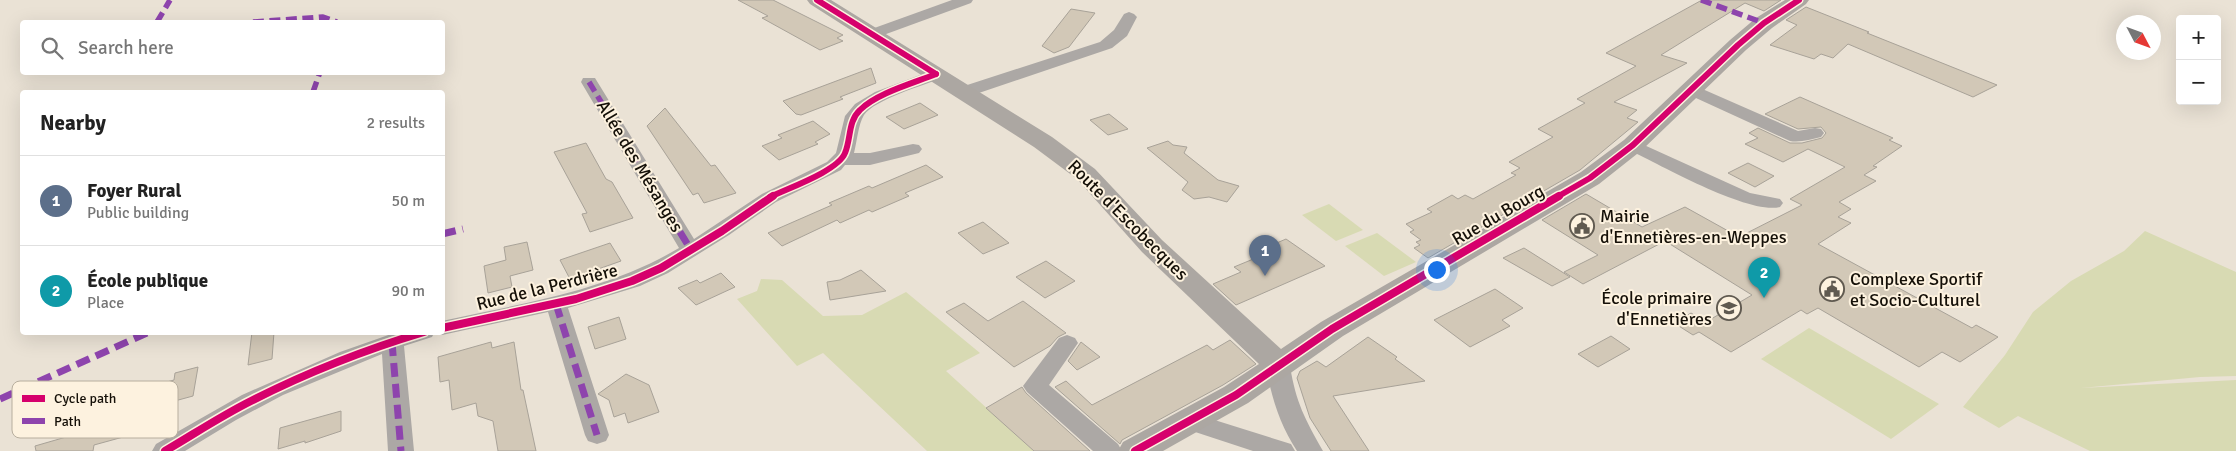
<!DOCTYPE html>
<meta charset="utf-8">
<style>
body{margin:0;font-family:Signika,sans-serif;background:#f6f6f6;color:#222}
.controls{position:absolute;right:15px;top:15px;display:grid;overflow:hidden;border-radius:5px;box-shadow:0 5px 20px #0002}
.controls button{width:45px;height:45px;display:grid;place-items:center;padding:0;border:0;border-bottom:1px solid #e0e0e0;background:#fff;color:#222;font:25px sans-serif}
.compass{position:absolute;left:2116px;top:15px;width:45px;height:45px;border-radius:50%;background:#fff;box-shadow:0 5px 20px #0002;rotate:131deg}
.you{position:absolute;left:1436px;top:269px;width:18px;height:18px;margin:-12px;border:4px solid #fff;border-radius:50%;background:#1a73e8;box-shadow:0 0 0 8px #1a73e833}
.badge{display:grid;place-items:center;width:32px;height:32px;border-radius:50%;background:#0f766e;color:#fff;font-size:16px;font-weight:700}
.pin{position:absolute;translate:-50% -41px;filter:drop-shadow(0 1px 2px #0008)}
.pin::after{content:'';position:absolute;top:26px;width:18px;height:15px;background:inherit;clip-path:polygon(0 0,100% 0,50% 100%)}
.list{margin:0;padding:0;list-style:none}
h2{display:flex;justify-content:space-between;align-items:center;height:65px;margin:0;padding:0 20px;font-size:21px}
h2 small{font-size:16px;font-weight:400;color:#767676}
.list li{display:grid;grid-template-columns:32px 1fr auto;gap:15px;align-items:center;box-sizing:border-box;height:90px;padding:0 20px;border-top:1px solid #e0e0e0}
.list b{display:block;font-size:19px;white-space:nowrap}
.list p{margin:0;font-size:16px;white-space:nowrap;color:#767676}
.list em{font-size:16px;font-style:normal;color:#767676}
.icon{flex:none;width:28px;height:28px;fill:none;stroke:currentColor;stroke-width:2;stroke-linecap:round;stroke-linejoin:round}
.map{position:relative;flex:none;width:2236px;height:451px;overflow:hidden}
.search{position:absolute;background:#fff;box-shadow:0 5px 20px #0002;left:20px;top:20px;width:425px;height:55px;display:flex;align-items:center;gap:12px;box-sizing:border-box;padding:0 18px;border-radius:5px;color:#767676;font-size:19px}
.panel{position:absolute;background:#fff;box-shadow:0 5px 20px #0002;left:20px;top:90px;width:425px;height:245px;border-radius:5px}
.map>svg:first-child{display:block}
</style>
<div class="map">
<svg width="2236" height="451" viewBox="0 0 2236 451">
<rect width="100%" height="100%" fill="#eae2d5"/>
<g fill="#d8dab3">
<path d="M1329,204L1363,230L1336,241L1302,215Z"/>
<path d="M2145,231L2236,272V376L2200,377L2081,388L2236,380V451H2090L2018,416L1999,428L1963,407L2005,355L2033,312L2071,281L2124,251Z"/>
<path d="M1377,233L1416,262L1384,276L1345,246Z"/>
<path d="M761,279L782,280L823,316L862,315L906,292L980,353L946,371L1034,451H927L823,353L797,366L737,299L757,291Z"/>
<path d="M1809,328L1939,404L1891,439L1761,359Z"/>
</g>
<g fill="#d2c8b7" stroke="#a8a298">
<path d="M738,0H773L843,35L837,38L843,41L820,50L762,18L768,16Z"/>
<path d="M1702,0H1781L1764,11L1745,3L1661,55L1687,63L1614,102L1637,110L1627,118L1638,122L1580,170L1428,258L1414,248L1420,245L1416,242L1421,240L1410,232L1414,230L1406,224L1432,212L1427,209L1452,195L1458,199L1465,195L1473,199L1516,175L1511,173L1520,168L1509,162L1553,137L1538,129L1585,103L1577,99L1636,66L1606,53Z"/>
<path d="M1806,7L1869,32L1867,33L1997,85L1973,97L1848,44L1833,58L1821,54L1814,59L1770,45L1797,25L1786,20Z"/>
<path d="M1071,9L1095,13L1069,47L1054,53L1042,46Z"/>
<path d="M871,68L876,83L840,97L843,99L801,115L796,114L783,101Z"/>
<path d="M1800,97L1893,138L1889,140L1902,146L1873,166L1877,167L1864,175L1876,181L1839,202L1851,209L1838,217L1851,223L1818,244L1972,328L1976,325L1998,337L1960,362L1942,352L1919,367L1818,308L1807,314L1801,310L1731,352L1699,332L1693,335L1674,323L1691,313L1706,322L1752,295L1665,241L1583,284L1564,272L1598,255L1542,220L1586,194L1642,227L1685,207L1739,237L1802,205L1790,199L1845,167L1808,149L1783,162L1745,144L1758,138L1749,133L1758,128L1790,143H1802L1822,138L1826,133L1821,127L1798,129L1765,114Z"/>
<path d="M920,103L938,115L904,129L886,117Z"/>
<path d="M665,108L711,166L715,165L736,193L704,203L698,193L693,195L647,126Z"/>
<path d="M1109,114L1128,129L1108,135L1090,120Z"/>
<path d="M813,121L830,134L815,142L818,144L779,160L762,146L782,138L778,135Z"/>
<path d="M1168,141L1173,145L1187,147L1184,153L1218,180L1239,186L1227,202L1209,197L1194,199L1182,190L1188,182L1147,148Z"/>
<path d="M586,143L606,179L612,182L633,218L590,232L582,214L587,213L554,152Z"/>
<path d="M1748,163L1774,176L1755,187L1728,173Z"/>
<path d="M926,165L943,177L905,193L909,196L872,212L869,210L840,223L837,220L782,246L768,233L832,205L829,203L869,186L872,188Z"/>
<path d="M983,222L1009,243L983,254L958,233Z"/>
<path d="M1286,239L1325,266L1236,305L1213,284L1241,272L1234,267L1263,255L1258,251Z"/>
<path d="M527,242L533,270L510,276L512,287L488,293L484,266L506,260L504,247Z"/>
<path d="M610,243L621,261L570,279L560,260Z"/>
<path d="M1524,248L1543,260L1570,277L1552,286L1503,258Z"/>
<path d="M1046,261L1075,281L1045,298L1016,277Z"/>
<path d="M861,270L886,291L830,300L827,282L840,280Z"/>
<path d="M721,273L735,287L696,305L678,288L697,280L700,283Z"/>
<path d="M1495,289L1523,308L1502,320L1510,326L1470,347L1434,320Z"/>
<path d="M1023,301L1066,333L1058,337L1050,346L1014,367L946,312L964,303L988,321Z"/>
<path d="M619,317L626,339L595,349L588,327Z"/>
<path d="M252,332H274L272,359L248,365Z"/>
<path d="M1611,336L1630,349L1598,367L1578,354Z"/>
<path d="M1368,337L1397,357L1395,359L1425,381L1333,396L1369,451H1331L1310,418L1297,378L1300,371L1317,361L1326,367Z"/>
<path d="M1230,340L1256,364L1223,385L1122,440L1120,444L1055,387L1066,381L1092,405L1207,345L1213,350Z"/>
<path d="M491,342L492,348L514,342L521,390H523L536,451H498L493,421L478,416L476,403L452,410L449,380L440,382L438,357Z"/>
<path d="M1081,342L1100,357L1077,370L1068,361Z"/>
<path d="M198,367L193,396L160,405L156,428L94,445L93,451H36L35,446L73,435L74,432L131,416L137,390L174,380L175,373Z"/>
<path d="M626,374L649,385L659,412L628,423L625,413L614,417L609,400L598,394Z"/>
<path d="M1022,387L1026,393L1090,451H1034L986,408Z"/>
<path d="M341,411V431L305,443V441L278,449L280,428Z"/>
</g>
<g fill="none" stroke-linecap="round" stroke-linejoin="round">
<g fill="#aca8a5" fill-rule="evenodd">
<path d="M952,0H973L971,3L878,37H866L864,34L866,31Z"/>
<path d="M1129,12L1134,14L1137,17L1127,36L1112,48L970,96H958L955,92L958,88L1100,42L1114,30L1124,14Z"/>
<path d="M936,69L942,70L944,74L942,78C924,85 874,100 864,115C858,125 857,142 854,153H870L913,144L919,145L922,149L919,153L870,165H845L841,170L776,202L729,235L668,273L640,286L568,308L609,435L606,441L597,444L588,441L585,435L548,312L442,335L434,333L432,337L404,346L414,451H388L382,354L283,395L236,420L185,451H152L156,444L242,395L340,352L397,332H442V321C524,303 607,291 679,248L581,82L583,78H595L694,239L762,194L827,162L836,153L845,116L855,104L875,92Z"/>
<path d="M1691,84L1798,131L1815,128L1821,129L1824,133L1821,137C1811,139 1800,143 1790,141L1685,93L1683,89L1685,85Z"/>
<path d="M1633,140L1750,193L1780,199L1783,203L1780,207C1748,215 1659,164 1627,149L1624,145L1627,141Z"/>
<path d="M1067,335L1075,338L1078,343L1049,385L1118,444L1122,451H1093L1027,392L1023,386L1059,338Z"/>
<path d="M1278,358L1286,360L1290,366C1296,403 1305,419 1323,451H1297C1280,425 1271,397 1266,366L1270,360Z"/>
<path d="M1189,412L1291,444L1295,451H1253L1180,427L1177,421L1180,415Z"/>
</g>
<path fill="#aca7a2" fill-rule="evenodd" d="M807,0H831L1052,137L1095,169L1162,240L1281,349L1321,322L1581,172L1624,140L1730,40L1756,18L1785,0H1809L1806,4L1772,28L1746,50L1642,150L1599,184L1343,336L1248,403L1163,451H1118L1123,442L1224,387L1259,364L1142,252L1077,179L1034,147L810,4Z"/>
<g stroke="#8e44ad" stroke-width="5.5" stroke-dasharray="11 5.5" stroke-linecap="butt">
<path d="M1701,0L1764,23"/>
<path d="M157,22L170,0"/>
<path d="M253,22L323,17L337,22"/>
<path d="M589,82L659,197"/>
<path d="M313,92L320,72"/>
</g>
<g stroke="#8e44ad" stroke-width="7" stroke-dasharray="14 7" stroke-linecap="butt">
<path d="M658,196L691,250"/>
<path d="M442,234L463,229"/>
<path d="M556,304L597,435"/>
<path d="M392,342L401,451"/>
<path d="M0,399L149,332"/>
</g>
<defs>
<g id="cycleway-far1">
<path d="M817,0L936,74"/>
<path d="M770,197C788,188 838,171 845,153C851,139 848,121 860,110C877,93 914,83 936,74"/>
<path d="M1557,197L1590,178L1633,145L1738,45L1764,23L1799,0"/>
</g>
<g id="cycleway">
<path d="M442,328L576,299L632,281L661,268L722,231L773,196"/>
<path d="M165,451C194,434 221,416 251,401C306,373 364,350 424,332"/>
<path d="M1135,451L1236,395L1332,329L1559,196"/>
</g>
</defs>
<use href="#cycleway-far1" stroke="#fdf2df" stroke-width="9"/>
<use href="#cycleway" stroke="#fdf2df" stroke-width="11"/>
<use href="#cycleway-far1" stroke="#d6006c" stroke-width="6"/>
<use href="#cycleway" stroke="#d6006c" stroke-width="8"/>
</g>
<defs>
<symbol id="civic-ring" viewBox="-11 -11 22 22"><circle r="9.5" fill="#fdf2df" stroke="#605a50" stroke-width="1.5"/><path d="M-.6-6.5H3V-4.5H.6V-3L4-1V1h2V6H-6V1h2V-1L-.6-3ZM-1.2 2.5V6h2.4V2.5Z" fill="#605a50"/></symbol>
<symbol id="school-ring" viewBox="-11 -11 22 22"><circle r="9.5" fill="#fdf2df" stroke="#605a50" stroke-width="1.5"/><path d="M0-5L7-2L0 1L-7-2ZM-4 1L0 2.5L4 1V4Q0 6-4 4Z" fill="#605a50"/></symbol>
</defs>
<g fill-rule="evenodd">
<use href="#civic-ring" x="1568" y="212" width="28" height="28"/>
<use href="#civic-ring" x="1818" y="275" width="28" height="28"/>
<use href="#school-ring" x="1715" y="294" width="28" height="28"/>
</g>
<g text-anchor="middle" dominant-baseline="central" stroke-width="4" stroke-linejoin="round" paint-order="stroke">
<g font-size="18" fill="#151008" stroke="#fdf2df">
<text transform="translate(640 166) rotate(59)">Allée des Mésanges</text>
<text transform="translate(1498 215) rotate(-30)">Rue du Bourg</text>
<text transform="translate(1128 220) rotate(45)">Route d'Escobecques</text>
<text transform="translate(547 287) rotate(-14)">Rue de la Perdrière</text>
</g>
<g font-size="18" fill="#151008" stroke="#fdf2df" text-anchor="start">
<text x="1600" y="216">Mairie<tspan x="1600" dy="21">d'Ennetières-en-Weppes</tspan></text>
<text x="1850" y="279">Complexe Sportif<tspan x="1850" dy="21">et Socio-Culturel</tspan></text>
<text x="1712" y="298" text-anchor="end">École primaire<tspan x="1712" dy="21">d'Ennetières</tspan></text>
</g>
</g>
<rect x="12" y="381" width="166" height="57" rx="8" fill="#fdf2df" stroke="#b7ae9e" stroke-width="1"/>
<rect x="22" y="395" width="23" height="7" fill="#d6006c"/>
<rect x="22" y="418" width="23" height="6" fill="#8e44ad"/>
<g font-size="14" fill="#151008">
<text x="54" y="403">Cycle path</text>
<text x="54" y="426">Path</text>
</g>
</svg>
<div class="controls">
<button>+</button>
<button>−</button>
</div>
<svg class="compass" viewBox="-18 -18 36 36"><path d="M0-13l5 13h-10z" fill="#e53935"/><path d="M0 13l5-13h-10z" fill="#767676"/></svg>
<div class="you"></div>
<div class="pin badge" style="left:1265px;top:276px;background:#5c6f8a">1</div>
<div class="pin badge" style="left:1764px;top:298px;background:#0f9aa8">2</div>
<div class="search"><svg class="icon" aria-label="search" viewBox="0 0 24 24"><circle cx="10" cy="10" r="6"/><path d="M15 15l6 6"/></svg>Search here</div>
<section class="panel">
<h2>Nearby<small>2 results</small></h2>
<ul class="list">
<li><span class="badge" style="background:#5c6f8a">1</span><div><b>Foyer Rural</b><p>Public building</p></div><em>50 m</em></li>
<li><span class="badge" style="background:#0f9aa8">2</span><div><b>École publique</b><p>Place</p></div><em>90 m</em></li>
</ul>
</section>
</div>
